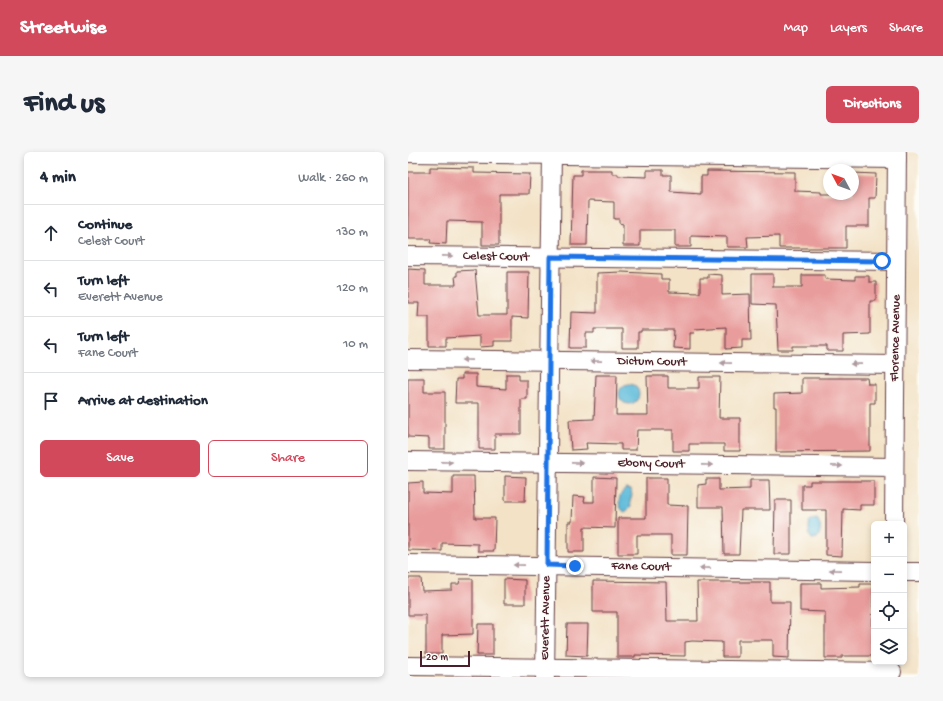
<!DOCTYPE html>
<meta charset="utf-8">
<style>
body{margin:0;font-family:"Gochi Hand",sans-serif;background:#f6f6f7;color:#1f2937}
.controls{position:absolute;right:12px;bottom:12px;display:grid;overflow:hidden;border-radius:6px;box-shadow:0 2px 6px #0003}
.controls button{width:36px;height:36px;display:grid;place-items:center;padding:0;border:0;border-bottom:1px solid #e0e1e3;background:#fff;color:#1f2937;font:20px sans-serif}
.compass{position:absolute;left:415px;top:12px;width:36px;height:36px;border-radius:50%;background:#fff;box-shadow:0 2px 6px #0003;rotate:311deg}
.scale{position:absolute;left:12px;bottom:10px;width:50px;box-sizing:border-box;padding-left:4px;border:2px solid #4a1f2b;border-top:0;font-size:11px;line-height:14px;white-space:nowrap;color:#4a1f2b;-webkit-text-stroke:3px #fdfcf7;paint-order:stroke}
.stop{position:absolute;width:12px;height:12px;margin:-9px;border:3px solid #1a73e8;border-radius:50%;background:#fff}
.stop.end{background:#1a73e8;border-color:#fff;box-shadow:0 1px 4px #0008}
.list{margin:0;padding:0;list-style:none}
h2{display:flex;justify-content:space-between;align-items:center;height:52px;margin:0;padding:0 16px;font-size:17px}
h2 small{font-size:13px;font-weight:400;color:#747a83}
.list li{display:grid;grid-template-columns:26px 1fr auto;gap:12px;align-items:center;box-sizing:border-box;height:56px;padding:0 16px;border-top:1px solid #e0e1e3}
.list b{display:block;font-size:15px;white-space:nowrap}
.list p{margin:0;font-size:13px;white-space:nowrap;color:#747a83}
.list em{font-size:13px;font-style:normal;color:#747a83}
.actions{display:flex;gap:8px;padding:12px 16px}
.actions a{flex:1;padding:9px 0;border:1px solid #d1495b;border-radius:6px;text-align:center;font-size:14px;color:#d1495b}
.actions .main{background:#d1495b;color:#fff}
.icon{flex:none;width:22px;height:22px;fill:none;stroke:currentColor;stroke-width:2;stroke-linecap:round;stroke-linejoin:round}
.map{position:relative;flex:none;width:511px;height:525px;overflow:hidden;border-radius:6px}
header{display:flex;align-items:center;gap:24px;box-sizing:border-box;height:56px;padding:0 20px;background:#d1495b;color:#fff}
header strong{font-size:19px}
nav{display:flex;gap:22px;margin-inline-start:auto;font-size:14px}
.intro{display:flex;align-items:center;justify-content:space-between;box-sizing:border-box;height:96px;padding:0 24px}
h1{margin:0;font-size:28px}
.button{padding:10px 18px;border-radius:6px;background:#d1495b;color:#fff;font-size:14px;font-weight:700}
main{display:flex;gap:24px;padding:0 24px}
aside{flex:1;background:#fff;border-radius:6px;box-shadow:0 2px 6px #0003}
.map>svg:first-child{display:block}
</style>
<header>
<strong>Streetwise</strong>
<nav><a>Map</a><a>Layers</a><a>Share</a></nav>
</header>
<div class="intro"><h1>Find us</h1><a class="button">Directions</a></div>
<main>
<aside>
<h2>4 min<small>Walk · 260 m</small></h2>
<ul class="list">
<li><svg class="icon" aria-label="ahead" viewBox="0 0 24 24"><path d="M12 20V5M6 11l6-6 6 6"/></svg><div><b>Continue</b><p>Celest Court</p></div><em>130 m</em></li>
<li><svg class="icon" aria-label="left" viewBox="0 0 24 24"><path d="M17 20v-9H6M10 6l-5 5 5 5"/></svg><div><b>Turn left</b><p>Everett Avenue</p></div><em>120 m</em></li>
<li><svg class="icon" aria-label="left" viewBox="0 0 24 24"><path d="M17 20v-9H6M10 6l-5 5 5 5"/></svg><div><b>Turn left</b><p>Fane Court</p></div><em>10 m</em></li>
<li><svg class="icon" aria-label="arrive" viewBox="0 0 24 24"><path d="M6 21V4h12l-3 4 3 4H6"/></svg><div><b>Arrive at destination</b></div></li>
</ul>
<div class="actions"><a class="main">Save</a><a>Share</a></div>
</aside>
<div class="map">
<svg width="511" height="525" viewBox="0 0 511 525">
<rect width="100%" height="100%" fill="#fdfcf7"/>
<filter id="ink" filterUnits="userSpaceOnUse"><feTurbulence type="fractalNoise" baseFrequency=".025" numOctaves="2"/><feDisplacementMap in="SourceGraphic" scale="8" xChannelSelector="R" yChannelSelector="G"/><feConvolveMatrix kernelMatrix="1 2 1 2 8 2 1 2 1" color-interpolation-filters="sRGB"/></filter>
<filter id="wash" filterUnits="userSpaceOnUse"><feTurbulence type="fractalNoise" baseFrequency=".012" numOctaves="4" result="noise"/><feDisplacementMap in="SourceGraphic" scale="16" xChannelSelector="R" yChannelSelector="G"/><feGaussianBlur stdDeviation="0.9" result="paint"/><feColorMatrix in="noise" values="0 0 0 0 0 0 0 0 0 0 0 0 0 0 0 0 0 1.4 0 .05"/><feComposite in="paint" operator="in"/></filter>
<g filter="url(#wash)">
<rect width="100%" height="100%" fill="#f3e2c6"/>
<g fill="#5abad9" stroke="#526c82">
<circle cx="221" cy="242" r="10"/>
<path d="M218,337L223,338L224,344L222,348L223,355L217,360C208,355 210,342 218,337Z"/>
<path d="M409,367C413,372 414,380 409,386L404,387L401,383V371L403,368Z"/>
</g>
<g id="blocks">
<g fill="#e89c9b">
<path d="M22,15L66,16V21L122,22L121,42H91V93H74V70L39,69L38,92L22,91L23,87H0V20H22Z"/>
<path d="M173,18H204V22H210V24L239,25V18H255V23H263V40L293,42V24H299V19L387,20V39L413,40V42H445V21L468,22L467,46H461V74H438V96H371V84L339,85L340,95H319V85L283,84V95H267V78H232V94H215V72L211,71V67H206V50L180,49L179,93H163L165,23H173Z"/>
<path d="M0,117L17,118V133H48L47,124H49V119L67,118L71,163H99V120H121L120,166L104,165V189H86V194L72,195V184L38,186V194H21V165H10L11,151H0Z"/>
<path d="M214,120L253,122V127H261V140L292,141V126H300V122L314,123V143L342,142L343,188H334V196L318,197V175L287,177L286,181H282V197L265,196L266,178H233V180H230V196H214V177H186V181H178V196H162L163,160L189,161V121Z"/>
<path d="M344,122H365V135H394V123H417V127L447,128V124H461V130H468V149H462V182L435,183V199H419V194H385V198H370L368,153L344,152Z"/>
<path d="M54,222H68V235L98,237V222H111V228H119V247H113V282H87V297H71V251H47L48,227H54Z"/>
<path d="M188,223H209L208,263H240L239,224H260V236H291V225H312L311,266H332V299H316V292H281V299H265V278H229L228,298H213V292L178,291L179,297L163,298L161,268L186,267Z"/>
<path d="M0,226H16V240H37V297H21V286L0,285Z"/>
<path d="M394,226H459L460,232H467V251H462V299L368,300V255H366V242L394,241Z"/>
<path d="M45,324H66L67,366H87L86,399H70V392L34,391V399L0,398V331L15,330V341L45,342Z"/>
<path d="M97,324L118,325L117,349H97Z"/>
<path d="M186,325L208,326L207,376L176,375V400H160V370H164L165,344L177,345L176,350H186Z"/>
<path d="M238,326H259V353L280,354L279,403H263V383H229V402H210V366H238Z"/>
<path d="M298,327H311V338L342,337V328H361L362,358H333L331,402H316L315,355H290V333L298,332Z"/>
<path d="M402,329H466V353H452V358L435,357L434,404L418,403V358H394V333H402Z"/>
<path d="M367,348H383V402H366Z"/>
<path d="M0,426H13L14,439L44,438V432H51L52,427H65V482L34,483V502H18V463H0Z"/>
<path d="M96,427L117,428V452H96Z"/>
<path d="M185,429L258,430L259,469H290L289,430H362V450H382L381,506L365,505V488H330V505H314V490L284,489L277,490V504L227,503V505H209V460H185Z"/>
<path d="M392,431H413V436L452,435V432H465L464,504H434V506H417V460L392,459Z"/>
<path d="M70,472H85V503H69Z"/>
<path d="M159,472H180L179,504L158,503Z"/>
</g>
</g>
</g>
<g filter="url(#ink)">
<use href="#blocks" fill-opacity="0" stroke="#633c42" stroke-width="1"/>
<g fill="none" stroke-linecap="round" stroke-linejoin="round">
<defs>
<g id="minor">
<path d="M0,1L489,7"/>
<path d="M0,104L488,109"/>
<path d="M0,207L487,213"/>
<path d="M0,309L486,315"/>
<path d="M486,372L489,0"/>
<path d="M0,412L466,419"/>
<path d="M496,420H511"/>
<path d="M0,514L484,520"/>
<path d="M137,525L144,0"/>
</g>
</defs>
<use href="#minor" stroke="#633c42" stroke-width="20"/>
<use href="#minor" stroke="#fff" stroke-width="18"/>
</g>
<defs><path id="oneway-solid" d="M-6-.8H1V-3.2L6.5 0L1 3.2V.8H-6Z"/></defs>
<g fill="#ae9aa0">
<use href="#oneway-solid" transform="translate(39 104) rotate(1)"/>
<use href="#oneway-solid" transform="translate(59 208) rotate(-179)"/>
<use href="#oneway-solid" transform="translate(188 209) rotate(-179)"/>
<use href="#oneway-solid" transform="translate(318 211) rotate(-179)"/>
<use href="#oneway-solid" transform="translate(448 212) rotate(-179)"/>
<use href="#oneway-solid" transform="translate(39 310) rotate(1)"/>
<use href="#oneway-solid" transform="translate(169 311) rotate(1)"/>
<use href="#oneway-solid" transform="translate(299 313) rotate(1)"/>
<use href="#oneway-solid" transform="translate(429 314) rotate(1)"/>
<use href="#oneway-solid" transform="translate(111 413) rotate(-179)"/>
<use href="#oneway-solid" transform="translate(297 416) rotate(-179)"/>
<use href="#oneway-solid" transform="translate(427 418) rotate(-179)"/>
</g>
</g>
<g fill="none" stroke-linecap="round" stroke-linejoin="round" filter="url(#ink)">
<path stroke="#1a73e8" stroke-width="5" d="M167,414L139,413L142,105L474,109"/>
</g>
<g text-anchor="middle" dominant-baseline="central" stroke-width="3" stroke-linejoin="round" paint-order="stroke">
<g font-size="13" fill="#4a1f2b" stroke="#fdfcf7">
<text transform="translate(88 105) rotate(1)">Celest Court</text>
<text transform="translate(488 186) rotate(-89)">Florence Avenue</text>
<text transform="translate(244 210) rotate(1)">Dictum Court</text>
<text transform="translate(243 312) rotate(1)">Ebony Court</text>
<text transform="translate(233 415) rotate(1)">Fane Court</text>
<text transform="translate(138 466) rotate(-89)">Everett Avenue</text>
</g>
</g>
</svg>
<div class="controls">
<button>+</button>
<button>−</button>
<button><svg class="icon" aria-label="locate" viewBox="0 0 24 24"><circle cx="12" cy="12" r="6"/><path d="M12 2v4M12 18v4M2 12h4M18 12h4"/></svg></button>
<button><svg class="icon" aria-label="layers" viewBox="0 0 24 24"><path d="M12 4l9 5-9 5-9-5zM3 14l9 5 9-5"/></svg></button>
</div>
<svg class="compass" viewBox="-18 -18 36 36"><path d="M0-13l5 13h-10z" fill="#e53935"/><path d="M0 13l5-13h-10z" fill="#747a83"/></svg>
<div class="scale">20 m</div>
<div class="stop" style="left:474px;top:109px"></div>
<div class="stop end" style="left:167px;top:414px"></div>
</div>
</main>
